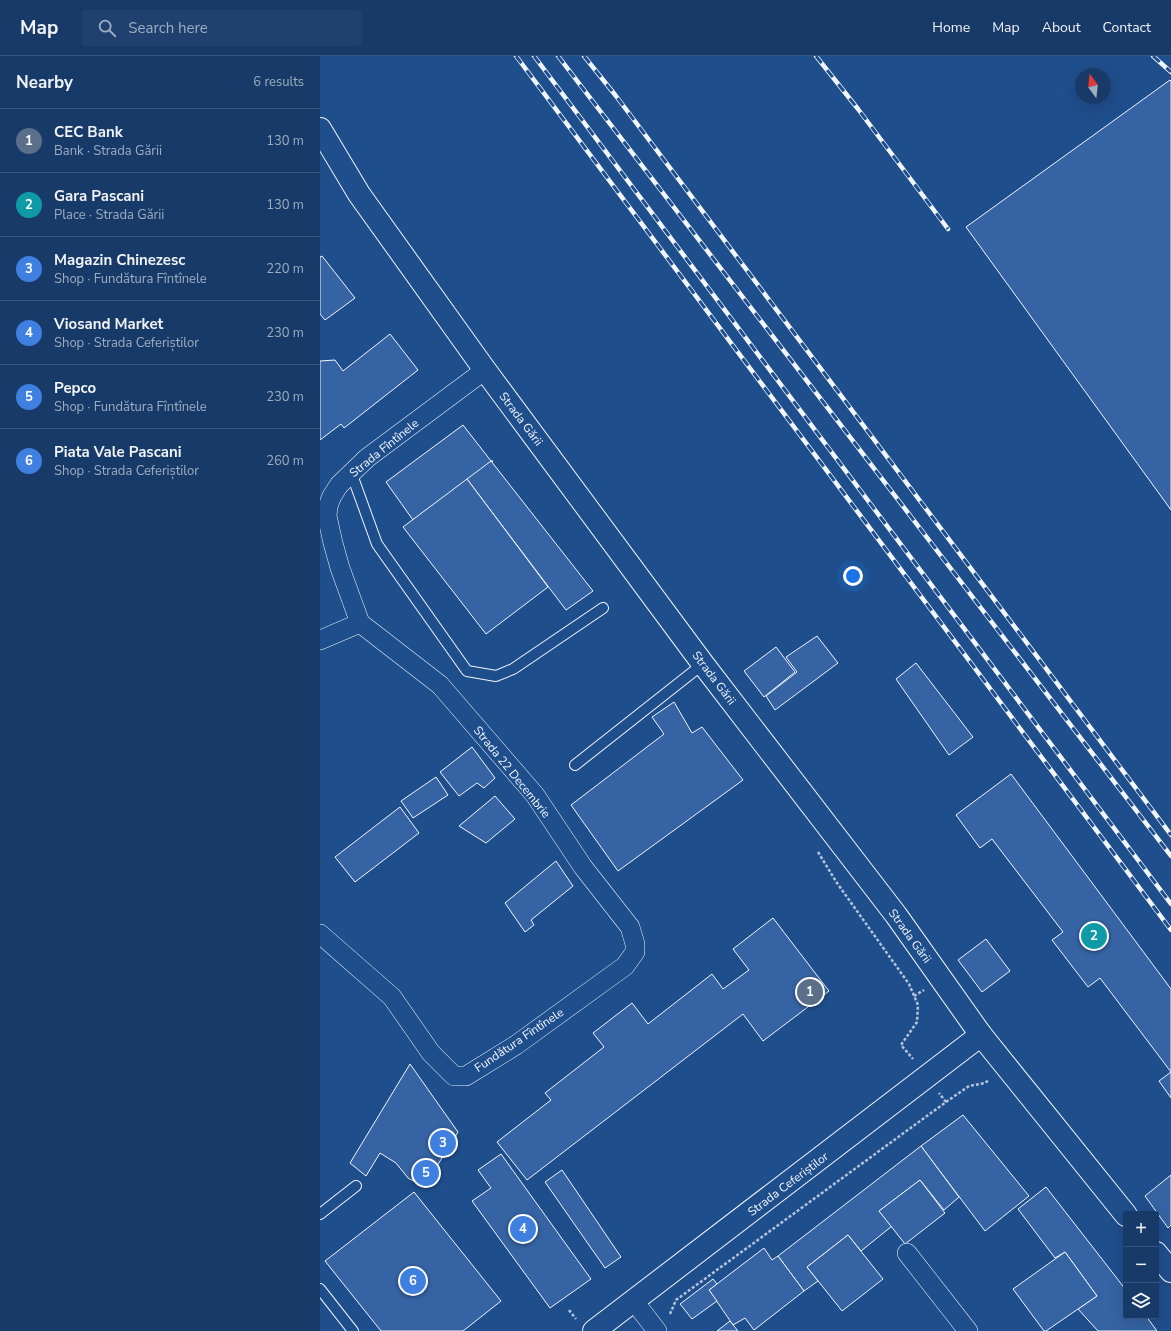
<!DOCTYPE html>
<meta charset="utf-8">
<style>
body{margin:0;font-family:"Nunito Sans",sans-serif;background:#20416f;color:#f1f3f6}
.controls{position:absolute;right:12px;bottom:12px;display:grid;overflow:hidden;border-radius:4px;box-shadow:0 4px 16px #0002}
.controls button{width:36px;height:36px;display:grid;place-items:center;padding:0;border:0;border-bottom:1px solid #36547d;background:#173a69;color:#f1f3f6;font:20px sans-serif}
.compass{position:absolute;left:755px;top:12px;width:36px;height:36px;border-radius:50%;background:#173a69;box-shadow:0 4px 16px #0002;rotate:345deg}
.you{position:absolute;left:533px;top:520px;width:14px;height:14px;margin:-10px;border:3px solid #fff;border-radius:50%;background:#1a73e8;box-shadow:0 0 0 6px #1a73e833}
.badge{display:grid;place-items:center;width:26px;height:26px;border-radius:50%;background:#8abfa5;color:#fff;font-size:13px;font-weight:700}
.pin{position:absolute;translate:-50% -50%;border:2px solid #fff;box-shadow:0 1px 4px #0006}
.list{margin:0;padding:0;list-style:none}
h2{display:flex;justify-content:space-between;align-items:center;height:52px;margin:0;padding:0 16px;font-size:17px}
h2 small{font-size:13px;font-weight:400;color:#9eadc0}
.list li{display:grid;grid-template-columns:26px 1fr auto;gap:12px;align-items:center;box-sizing:border-box;height:64px;padding:0 16px;border-top:1px solid #36547d}
.list b{display:block;font-size:15px;white-space:nowrap}
.list p{margin:0;font-size:13px;white-space:nowrap;color:#9eadc0}
.list em{font-size:13px;font-style:normal;color:#9eadc0}
.icon{flex:none;width:22px;height:22px;fill:none;stroke:currentColor;stroke-width:2;stroke-linecap:round;stroke-linejoin:round}
.map{position:relative;flex:none;width:851px;height:1275px;overflow:hidden}
header{display:flex;align-items:center;gap:24px;box-sizing:border-box;height:56px;padding:0 20px;background:#173a69;border-bottom:1px solid #36547d}
header strong{font-size:19px}
nav{display:flex;gap:22px;margin-inline-start:auto;font-size:14px}
.search{width:280px;height:36px;background:#20416f;display:flex;align-items:center;gap:10px;box-sizing:border-box;padding:0 14px;border-radius:4px;color:#9eadc0;font-size:15px}
main{display:flex}
aside{flex:1;background:#173a69}
.map>svg:first-child{display:block}
</style>
<header>
<strong>Map</strong>
<div class="search"><svg class="icon" aria-label="search" viewBox="0 0 24 24"><circle cx="10" cy="10" r="6"/><path d="M15 15l6 6"/></svg>Search here</div>
<nav><a>Home</a><a>Map</a><a>About</a><a>Contact</a></nav>
</header>
<main>
<aside>
<h2>Nearby<small>6 results</small></h2>
<ul class="list">
<li><span class="badge" style="background:#5c6f8a">1</span><div><b>CEC Bank</b><p>Bank · Strada Gării</p></div><em>130 m</em></li>
<li><span class="badge" style="background:#0f9aa8">2</span><div><b>Gara Pascani</b><p>Place · Strada Gării</p></div><em>130 m</em></li>
<li><span class="badge" style="background:#3f7fe0">3</span><div><b>Magazin Chinezesc</b><p>Shop · Fundătura Fîntînele</p></div><em>220 m</em></li>
<li><span class="badge" style="background:#3f7fe0">4</span><div><b>Viosand Market</b><p>Shop · Strada Ceferiștilor</p></div><em>230 m</em></li>
<li><span class="badge" style="background:#3f7fe0">5</span><div><b>Pepco</b><p>Shop · Fundătura Fîntînele</p></div><em>230 m</em></li>
<li><span class="badge" style="background:#3f7fe0">6</span><div><b>Piata Vale Pascani</b><p>Shop · Strada Ceferiștilor</p></div><em>260 m</em></li>
</ul>
</aside>
<div class="map">
<svg width="851" height="1275" viewBox="0 0 851 1275">
<rect width="100%" height="100%" fill="#1f4e8c"/>
<g fill="#3563a3" stroke="#f2f6ff">
<path d="M850,24L851,25V454L646,171Z"/>
<path d="M2,200L35,242L5,264L0,258V201Z"/>
<path d="M70,278L98,314L24,372L21,368L0,384V305L15,304L23,315Z"/>
<path d="M143,369L171,405H173L93,464L66,426Z"/>
<path d="M171,405L273,535L246,554L147,423Z"/>
<path d="M147,423L228,531L166,578L83,471Z"/>
<path d="M497,580L518,607L455,654L446,640L477,616L466,601Z"/>
<path d="M456,591L475,616L444,641L424,615Z"/>
<path d="M596,607L653,681L629,699L576,623Z"/>
<path d="M354,646L372,677L382,671L423,724L298,815L251,749L344,678L332,661Z"/>
<path d="M152,691L175,722L164,732L157,727L139,740L120,716Z"/>
<path d="M691,718L851,933V1042L839,1025L851,1016L780,922L768,931L732,884L743,876L672,783L660,792L636,759Z"/>
<path d="M116,721L128,739L93,762L81,745Z"/>
<path d="M175,740L195,763L166,787L139,770Z"/>
<path d="M80,751L99,777L35,826L15,801Z"/>
<path d="M236,805L253,830L211,864L214,869L205,876L185,847Z"/>
<path d="M453,862L509,935L443,985L423,958L207,1124L177,1086L231,1044L225,1037L284,991L273,977L312,947L328,968L392,918L403,933L429,914L413,893Z"/>
<path d="M666,883L690,915L662,936L638,904Z"/>
<path d="M90,1008L138,1076L104,1131L88,1122L76,1107L60,1097L46,1120L30,1107Z"/>
<path d="M643,1059L709,1140L665,1175L601,1090Z"/>
<path d="M601,1090L639,1141L624,1154L600,1124L559,1155L572,1170L541,1195L528,1179L487,1211L498,1225L484,1235L458,1200Z"/>
<path d="M181,1098L271,1223L230,1252L152,1145L171,1132L158,1114Z"/>
<path d="M242,1114L301,1201L285,1212L225,1126Z"/>
<path d="M851,1119V1169L848,1172L825,1140Z"/>
<path d="M600,1124L625,1157L585,1188L559,1155Z"/>
<path d="M726,1131L806,1234V1260H826L837,1275H778L758,1253L777,1240L745,1196L735,1202L698,1153Z"/>
<path d="M94,1136L181,1245L143,1275H61L5,1205Z"/>
<path d="M528,1179L563,1223L522,1255L487,1211Z"/>
<path d="M444,1192L452,1204L458,1200L484,1235L434,1274L425,1262L413,1269L389,1234Z"/>
<path d="M745,1196L777,1240L726,1275H724L693,1233Z"/>
<path d="M393,1223L397,1228L389,1234L397,1245L372,1263L360,1248Z"/>
<path d="M410,1265L418,1275H397Z"/>
</g>
<g fill="none" stroke-linecap="round" stroke-linejoin="round">
<defs>
<g id="lane">
<path d="M31,416L57,488L147,615L176,620L193,613L283,552"/>
<path d="M255,709L383,608"/>
<path d="M0,1158L36,1130"/>
<path d="M0,1233L33,1275"/>
</g>
<g id="street">
<path d="M0,584L40,567L20,512L13,487L7,460L8,450L12,440L19,429L47,402L165,314"/>
<path d="M0,878L72,941L111,997L134,1020H146L196,989L305,910L315,896V888L310,871L263,811L215,739L120,629L40,567"/>
<path d="M587,1197L648,1275"/>
<path d="M314,1245L337,1275"/>
</g>
<g id="secondary">
<path d="M0,73L39,138L165,314L383,608L576,859L661,979L806,1159"/>
<path d="M836,1197L851,1215"/>
<path d="M274,1275L661,979"/>
</g>
</defs>
<use href="#lane" stroke="#f2f6ff" stroke-width="12"/>
<use href="#street" stroke="#f2f6ff" stroke-width="20"/>
<use href="#secondary" stroke="#f2f6ff" stroke-width="24"/>
<g stroke="#b3c4dc" stroke-width="2.5" stroke-dasharray="3 2" stroke-linecap="butt">
<path d="M498,796L517,827L589,928L598,949L597,966L581,989L593,1003"/>
<path d="M594,940L604,934"/>
<path d="M626,1046L649,1030L665,1027L669,1024"/>
<path d="M249,1254L256,1263"/>
<path d="M350,1258L356,1244L626,1046L619,1037"/>
</g>
<use href="#lane" stroke="#1f4e8c" stroke-width="10"/>
<use href="#street" stroke="#1f4e8c" stroke-width="19"/>
<use href="#secondary" stroke="#1f4e8c" stroke-width="22"/>
<defs>
<g id="rail">
<path d="M196,0L851,874"/>
<path d="M214,0L851,848"/>
<path d="M238,0L851,800"/>
<path d="M264,0L296,40L851,779"/>
<path d="M496,0L538,53L628,173"/>
<path d="M833,0L851,16"/>
</g>
</defs>
<use href="#rail" stroke="#f2f6ff" stroke-width="4.5"/>
<use href="#rail" stroke="#1f4e8c" stroke-width="3" stroke-dasharray="9" stroke-linecap="butt"/>
</g>
<g text-anchor="middle" dominant-baseline="central" stroke-width="3" stroke-linejoin="round" paint-order="stroke">
<g font-size="12" fill="#f2f6ff" stroke="#1f4e8c">
<text transform="translate(201 363) rotate(53)">Strada Gării</text>
<text transform="translate(64 392) rotate(-39)">Strada Fîntînele</text>
<text transform="translate(394 622) rotate(53)">Strada Gării</text>
<text transform="translate(192 716) rotate(51)">Strada 22 Decembrie</text>
<text transform="translate(590 880) rotate(54)">Strada Gării</text>
<text transform="translate(199 984) rotate(-34)">Fundătura Fîntînele</text>
<text transform="translate(468 1128) rotate(-37)">Strada Ceferiștilor</text>
</g>
</g>
</svg>
<div class="controls">
<button>+</button>
<button>−</button>
<button><svg class="icon" aria-label="layers" viewBox="0 0 24 24"><path d="M12 4l9 5-9 5-9-5zM3 14l9 5 9-5"/></svg></button>
</div>
<svg class="compass" viewBox="-18 -18 36 36"><path d="M0-13l5 13h-10z" fill="#e53935"/><path d="M0 13l5-13h-10z" fill="#9eadc0"/></svg>
<div class="you"></div>
<div class="pin badge" style="left:490px;top:936px;background:#5c6f8a">1</div>
<div class="pin badge" style="left:774px;top:880px;background:#0f9aa8">2</div>
<div class="pin badge" style="left:123px;top:1087px;background:#3f7fe0">3</div>
<div class="pin badge" style="left:203px;top:1173px;background:#3f7fe0">4</div>
<div class="pin badge" style="left:106px;top:1117px;background:#3f7fe0">5</div>
<div class="pin badge" style="left:93px;top:1225px;background:#3f7fe0">6</div>
</div>
</main>
